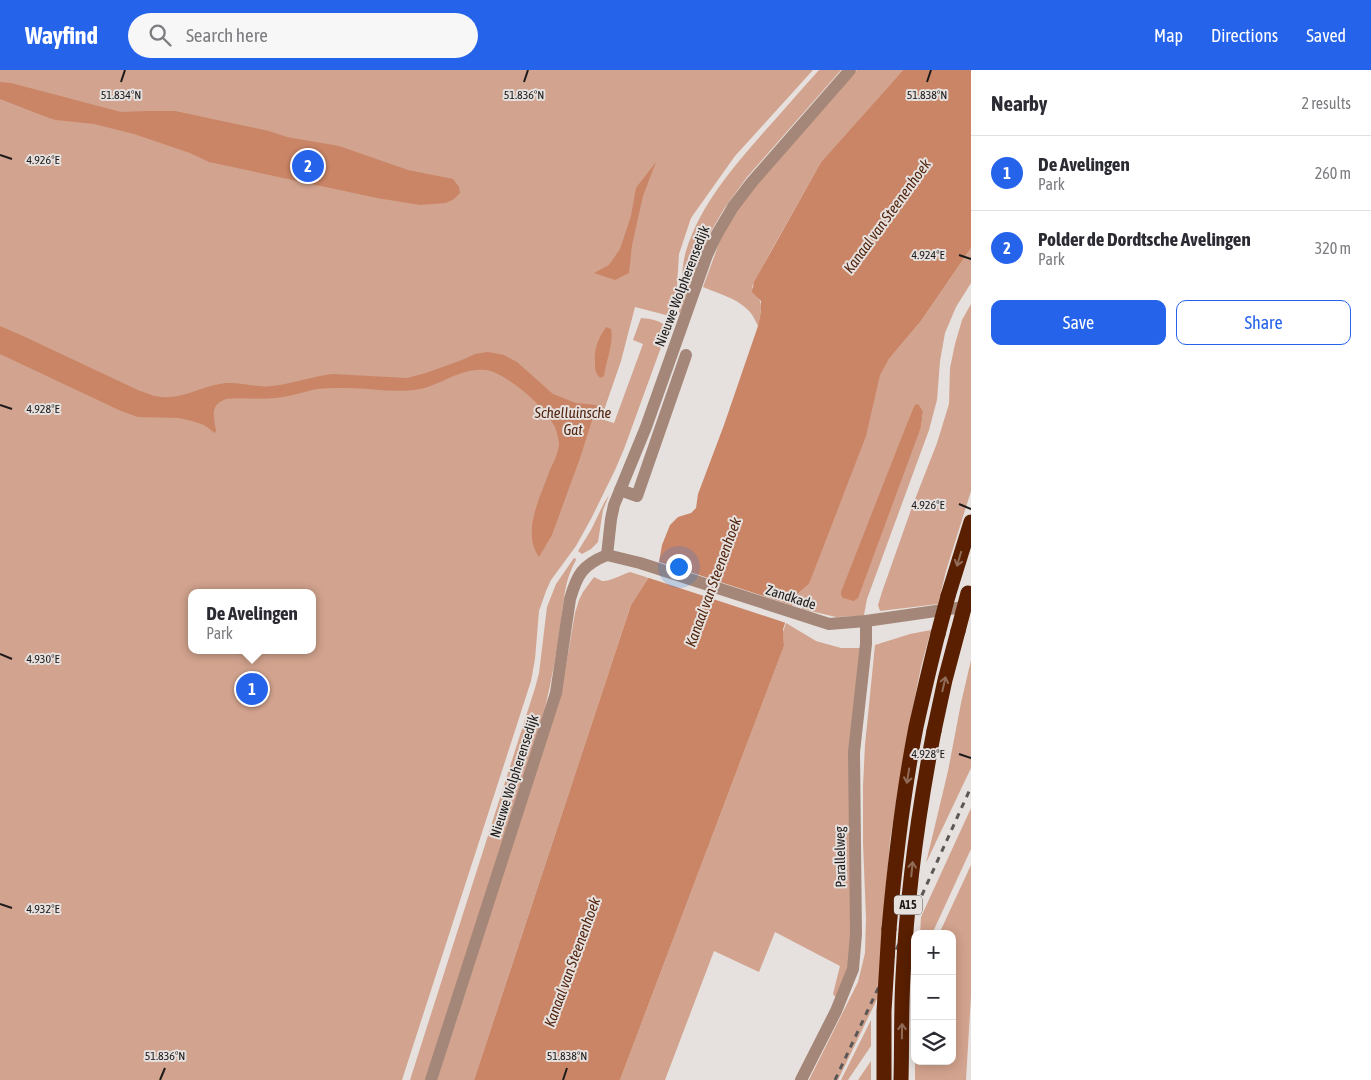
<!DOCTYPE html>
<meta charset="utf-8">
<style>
body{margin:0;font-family:"Asap Condensed",sans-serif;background:#f7f7f7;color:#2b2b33}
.controls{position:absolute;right:15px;bottom:15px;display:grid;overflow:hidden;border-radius:10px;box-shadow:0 2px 12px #0003}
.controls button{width:45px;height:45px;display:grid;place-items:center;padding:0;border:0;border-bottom:1px solid #e1e1e2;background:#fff;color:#2b2b33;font:25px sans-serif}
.you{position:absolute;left:678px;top:496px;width:18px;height:18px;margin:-12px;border:4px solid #fff;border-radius:50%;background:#1a73e8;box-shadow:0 0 0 8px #1a73e833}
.badge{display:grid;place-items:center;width:32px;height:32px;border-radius:50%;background:#2563eb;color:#fff;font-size:16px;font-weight:700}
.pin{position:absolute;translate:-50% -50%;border:2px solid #fff;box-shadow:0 1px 5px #0006}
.popup{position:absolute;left:188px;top:519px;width:128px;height:65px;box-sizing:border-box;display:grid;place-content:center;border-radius:10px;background:#fff;filter:drop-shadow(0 1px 4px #0005);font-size:16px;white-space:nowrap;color:#7c7c81}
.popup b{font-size:19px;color:#2b2b33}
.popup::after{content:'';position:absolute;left:50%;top:100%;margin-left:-10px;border:10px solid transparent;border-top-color:#fff}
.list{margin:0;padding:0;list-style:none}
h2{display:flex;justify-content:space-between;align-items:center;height:65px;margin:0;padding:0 20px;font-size:21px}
h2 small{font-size:16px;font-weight:400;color:#7c7c81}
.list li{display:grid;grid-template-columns:32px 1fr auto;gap:15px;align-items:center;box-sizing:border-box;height:75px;padding:0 20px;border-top:1px solid #e1e1e2}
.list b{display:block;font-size:19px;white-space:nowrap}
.list p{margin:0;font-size:16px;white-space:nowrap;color:#7c7c81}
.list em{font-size:16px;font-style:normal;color:#7c7c81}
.actions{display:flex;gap:10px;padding:15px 20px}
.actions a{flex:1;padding:11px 0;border:1px solid #2563eb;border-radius:10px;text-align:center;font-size:18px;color:#2563eb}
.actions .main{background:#2563eb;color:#fff}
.icon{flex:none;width:28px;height:28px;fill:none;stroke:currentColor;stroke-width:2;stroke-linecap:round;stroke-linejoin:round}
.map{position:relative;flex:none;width:971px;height:1010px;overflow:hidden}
header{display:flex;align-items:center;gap:30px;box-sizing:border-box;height:70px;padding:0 25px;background:#2563eb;color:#fff}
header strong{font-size:24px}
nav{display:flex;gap:28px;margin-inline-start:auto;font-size:18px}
.search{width:350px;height:45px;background:#f7f7f7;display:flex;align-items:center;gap:12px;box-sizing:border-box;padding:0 18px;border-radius:28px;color:#7c7c81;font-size:19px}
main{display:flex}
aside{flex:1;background:#fff}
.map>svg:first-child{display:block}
</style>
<header>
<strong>Wayfind</strong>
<div class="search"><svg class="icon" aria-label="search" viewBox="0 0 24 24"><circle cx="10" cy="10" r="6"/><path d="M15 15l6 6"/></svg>Search here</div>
<nav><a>Map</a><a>Directions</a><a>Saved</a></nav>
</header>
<main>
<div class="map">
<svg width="971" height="1010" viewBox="0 0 971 1010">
<rect width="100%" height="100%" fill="#e6e1de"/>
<g fill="#d2a38e" fill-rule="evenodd">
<path d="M0,0H813L735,86L691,148L679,184L676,231L671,245H666L635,237L621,291L601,349L614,353L643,274L633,270L641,248C652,249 660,250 668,258L624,379L615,400L592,447L576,476L551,510L546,521L539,541L535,589L531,611L402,1010H0ZM192,523H312V580H192Z"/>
<path d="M819,0H841L747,107L724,139L710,163L680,243L679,242C683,222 680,201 686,181C701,134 731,100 763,63C782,42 800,21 819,0Z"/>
<path d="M857,0H903L821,92L771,181L752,217C764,235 762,236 758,256C755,250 752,243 747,239C736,228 717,223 703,217L721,168L729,153L753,117Z"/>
<path d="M971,178V213L956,237L945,263L940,291L937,330L929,360L867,529L864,545L861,546L836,547L802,539V536L791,535L795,526L809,514L880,304L889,289L921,251ZM914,336L923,342L921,357L841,525Z"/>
<path d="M971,234V421L946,501L938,534L880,541L878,535L882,522L912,437L937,373L949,334L950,298L955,274L962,250Z"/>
<path d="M609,425L603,440L598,472L591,479L582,484L578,481L591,460L604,433Z"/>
<path d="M574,488L576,489V490C565,509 564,528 561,550C557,579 552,609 545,638L427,1010H410L535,618L539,603L547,537L556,514Z"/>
<path d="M630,502L649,508L631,535L474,1010H437L562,619L575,543L579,530L583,522L594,507C596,508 600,510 602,511C609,512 623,504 630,502Z"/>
<path d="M786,553L816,571L841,578H860L851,891L837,929L833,924L840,896L775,862L759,902L714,881L665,1010H620L784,576L783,562Z"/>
<path d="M931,560L921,597L906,672L890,771L885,831L880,923L838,1010H809L858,912L865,883L866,848L863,773V716L865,675L875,575L910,564Z"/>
<path d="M971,590V698L926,793L948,701L961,633Z"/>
<path d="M971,738V779L932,864H920L921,847Z"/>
<path d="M971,795V926L966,1010H915V991H952V864H939Z"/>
<path d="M871,950V976L848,1010H841Z"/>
<path d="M871,991V1010H858Z"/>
</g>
<g fill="#ca8566">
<path d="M903,0H971V178L921,251L889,289L880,305L866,366L809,514L795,526L783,559L784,576L620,1010H474L631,535L659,492L662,475L670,455L678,447L691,443L696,438L698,424L724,355L758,256L761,241V231L752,222L754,212L821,92Z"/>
<path d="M0,12L11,13L121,42L146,41H175L269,61L287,67L339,76L408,100L453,109L459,117L460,123L454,129L446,133L420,135L377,128L209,92L190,83L134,64L94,54L56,50L49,48L0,29Z"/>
<path d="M656,92L643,126L632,175L629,203L615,210L594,203L609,195L620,179L631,146L636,118Z"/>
<path d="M0,256L23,266L140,321C147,323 155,327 162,327C184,329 204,315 226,313C241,312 257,318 272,316C293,314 312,306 333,304L407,308L426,303L462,290L475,284L487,282L494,283L504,285L517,292L553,324L576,333L597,335L580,388L552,465L539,487C521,461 541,426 550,400C553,393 558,384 559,375C559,370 557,362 555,357C546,338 507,303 486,300C459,297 440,317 414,320C390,323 366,317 342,318C332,318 322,318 312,320C300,323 288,327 275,328C259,330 242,327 226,329C209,335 214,347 216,361L215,363L204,355L192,351L179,348L138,347L121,341L0,284Z"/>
<path d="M606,257L611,259C614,273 606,291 604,306L600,308C595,302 595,300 595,293C594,278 598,269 606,257Z"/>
<path d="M917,334L919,335L923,342L921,357L858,528L854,531L843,528L841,525V522L906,356L914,336Z"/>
</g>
<path fill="#e6e1de" d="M656,491L791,535L786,553L646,507Z"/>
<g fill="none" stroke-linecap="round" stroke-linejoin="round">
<g stroke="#a58779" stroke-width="12">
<path d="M620,420L637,426L686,285"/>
<path d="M607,485L640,493L829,554L866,551L971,536"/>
<path d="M431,1010L556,623L570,529C577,505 582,495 607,485L611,449L614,435L646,357L707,185L717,164L733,137L752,112L850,0"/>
<path d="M801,1010L836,941L853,899L856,864L854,682L866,574V551"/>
</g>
<g stroke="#591f00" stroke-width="15">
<path d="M948,526L971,452"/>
<path d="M934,661L945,610L958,561"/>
<path d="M889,859C895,791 903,724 916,657C923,626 930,595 938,564"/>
</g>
<path stroke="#5a5756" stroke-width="3" stroke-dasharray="6 6" stroke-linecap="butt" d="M835,1010L922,825L971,717"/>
<g stroke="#591f00" stroke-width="15">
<path d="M958,561L968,523"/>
<path d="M938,564L948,526"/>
<path d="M884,1010V941L889,859"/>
<path d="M901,1010C902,976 901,941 903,907C907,824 918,743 934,661"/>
</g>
</g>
<defs><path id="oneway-shaft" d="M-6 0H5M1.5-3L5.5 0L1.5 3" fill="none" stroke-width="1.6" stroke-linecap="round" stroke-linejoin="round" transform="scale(1.25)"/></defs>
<g stroke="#916d59">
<use href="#oneway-shaft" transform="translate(959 489) rotate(107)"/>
<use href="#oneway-shaft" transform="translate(944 614) rotate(-77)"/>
<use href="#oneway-shaft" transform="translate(908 706) rotate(99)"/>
<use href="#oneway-shaft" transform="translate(912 799) rotate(-84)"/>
<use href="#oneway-shaft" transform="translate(902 961) rotate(-89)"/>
</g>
<path fill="none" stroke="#1c1a1a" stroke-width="2" d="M121,12L125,0M524,12L528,0M927,12L931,0M0,85L12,89M959,185L971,189M0,335L12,339M959,434L971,439M0,584L12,589M959,684L971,688M0,834L12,838M160,1010L165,998M563,1010L567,998"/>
<g text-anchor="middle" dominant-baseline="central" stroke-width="4" stroke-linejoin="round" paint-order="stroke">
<rect fill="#e6e1de" stroke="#595655" stroke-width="1" x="894" y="825.5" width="28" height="19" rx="4"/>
<g font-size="12" font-weight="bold" fill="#1c1a1a">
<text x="908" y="835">A15</text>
</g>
<g font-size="14" fill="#1c1a1a" stroke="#e6e1de">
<text transform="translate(682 216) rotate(-69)">Nieuwe Wolpherensedijk</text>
<text transform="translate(791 527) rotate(18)">Zandkade</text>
<text transform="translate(514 706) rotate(-72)">Nieuwe Wolpherensedijk</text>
<text transform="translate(840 787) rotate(-91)">Parallelweg</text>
</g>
<g font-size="15" font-style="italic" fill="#52250e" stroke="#e6e1de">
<text transform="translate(887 146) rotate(-54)">Kanaal van Steenenhoek</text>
<text x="573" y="342">Schelluinsche<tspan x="573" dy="17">Gat</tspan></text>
<text transform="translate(713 512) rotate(-70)">Kanaal van Steenenhoek</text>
<text transform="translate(572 892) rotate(-70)">Kanaal van Steenenhoek</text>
</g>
</g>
<g font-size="12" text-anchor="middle" fill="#1c1a1a" stroke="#e6e1de" stroke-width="4" stroke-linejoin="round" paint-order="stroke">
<text x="121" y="29">51.834°N</text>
<text x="524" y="29">51.836°N</text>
<text x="927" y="29">51.838°N</text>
<text x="43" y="94">4.926°E</text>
<text x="928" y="189">4.924°E</text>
<text x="43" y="343">4.928°E</text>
<text x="928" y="439">4.926°E</text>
<text x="43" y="593">4.930°E</text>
<text x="928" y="688">4.928°E</text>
<text x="43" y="843">4.932°E</text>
<text x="165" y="990">51.836°N</text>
<text x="567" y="990">51.838°N</text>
</g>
</svg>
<div class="controls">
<button>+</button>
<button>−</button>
<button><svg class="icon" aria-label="layers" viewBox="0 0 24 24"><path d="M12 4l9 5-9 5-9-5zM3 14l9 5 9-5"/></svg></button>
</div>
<div class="you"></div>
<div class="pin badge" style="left:252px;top:619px">1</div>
<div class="popup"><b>De Avelingen</b>Park</div>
<div class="pin badge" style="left:308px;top:96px">2</div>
</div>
<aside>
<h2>Nearby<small>2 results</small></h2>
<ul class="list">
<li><span class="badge">1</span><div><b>De Avelingen</b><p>Park</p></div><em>260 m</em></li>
<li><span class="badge">2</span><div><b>Polder de Dordtsche Avelingen</b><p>Park</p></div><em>320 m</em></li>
</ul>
<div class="actions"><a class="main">Save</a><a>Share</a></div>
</aside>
</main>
